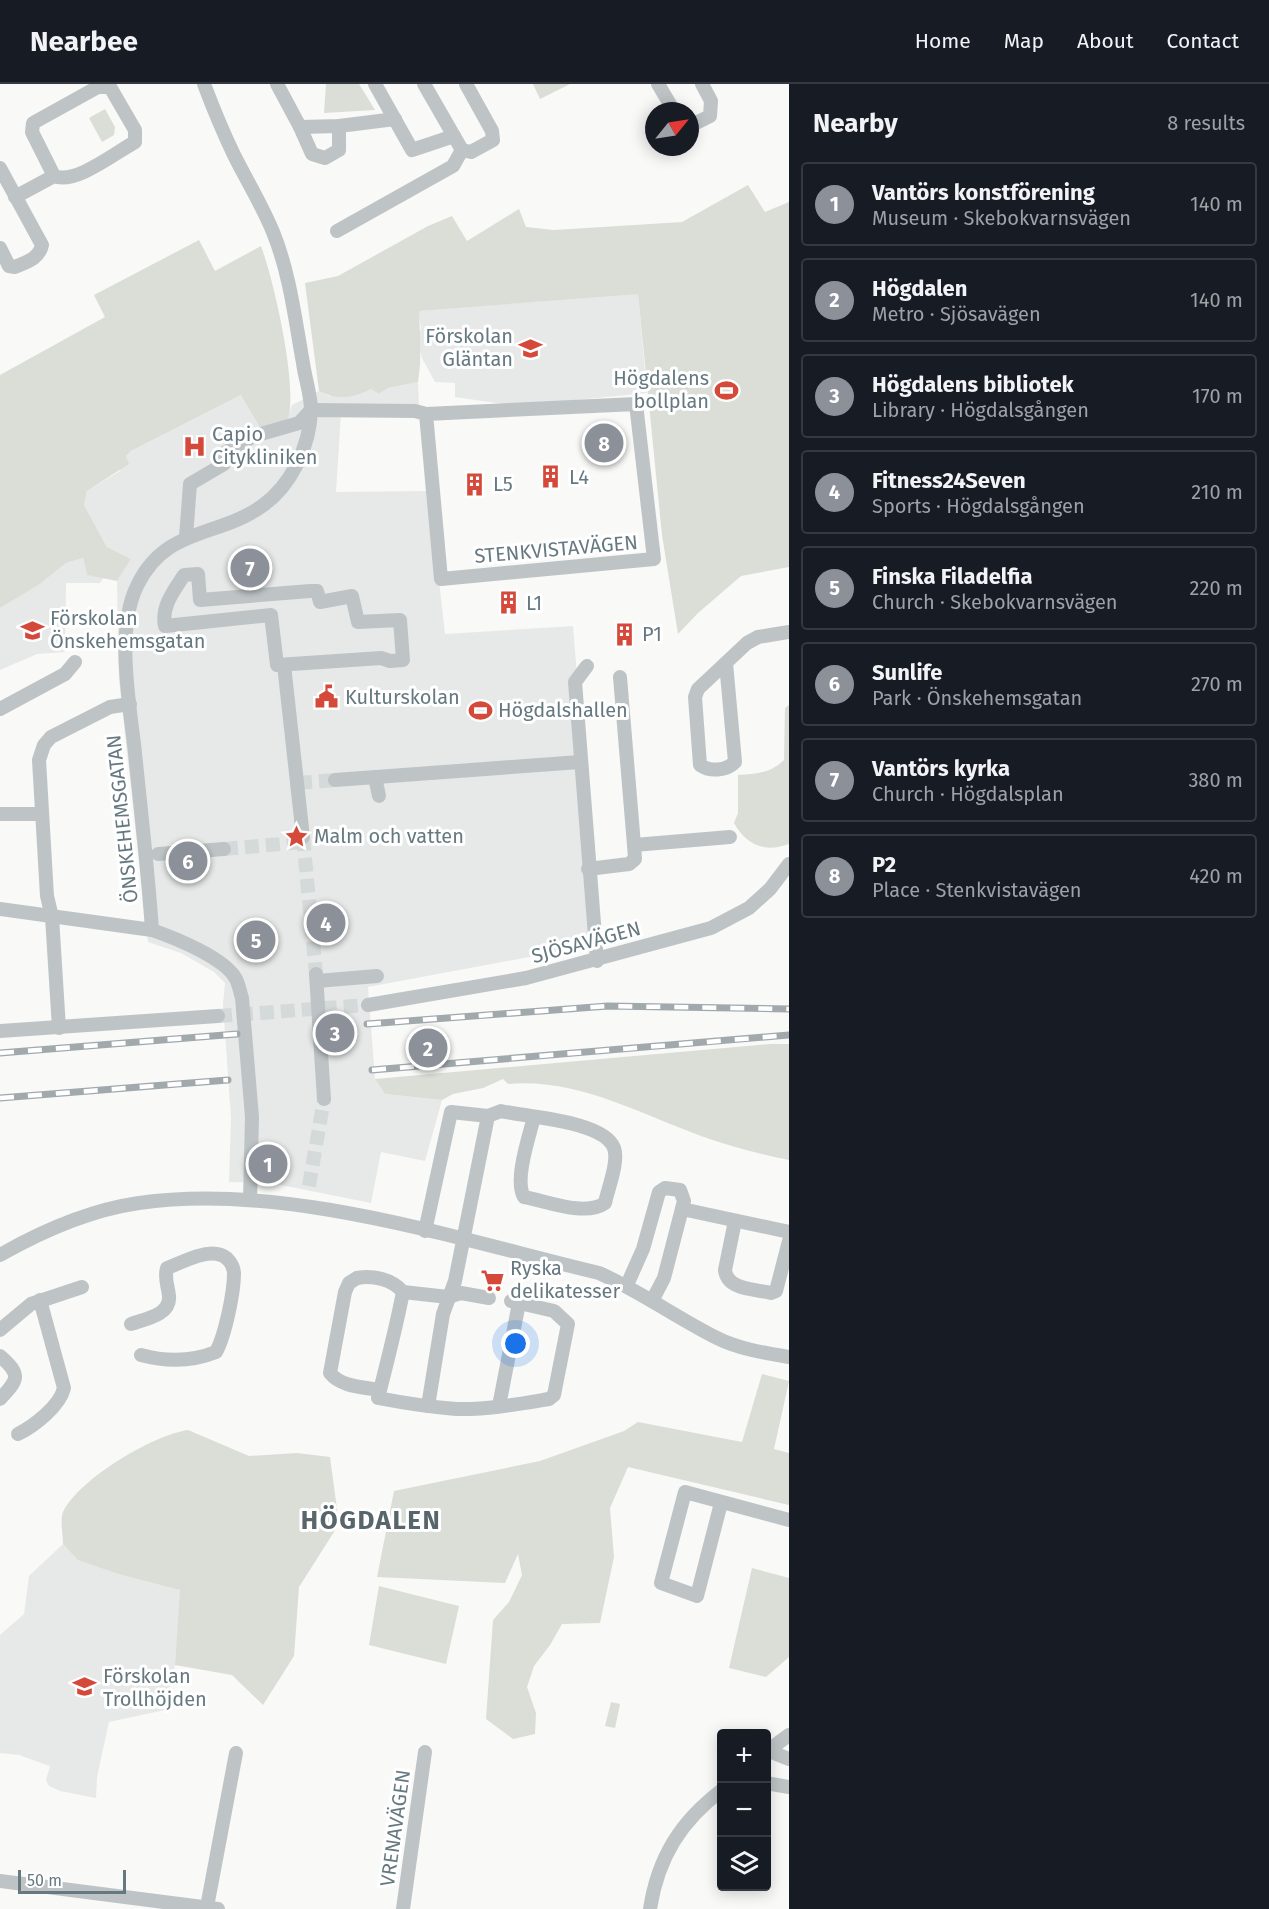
<!DOCTYPE html>
<meta charset="utf-8">
<style>
body{margin:0;font-family:"Fira Sans",sans-serif;background:#242831;color:#f1f3f6}
.controls{position:absolute;right:18px;bottom:18px;display:grid;overflow:hidden;border-radius:6px;box-shadow:0 3px 15px #0003}
.controls button{width:54px;height:54px;display:grid;place-items:center;padding:0;border:0;border-bottom:2px solid #363941;background:#171b24;color:#f1f3f6;font:30px sans-serif}
.compass{position:absolute;left:645px;top:18px;width:54px;height:54px;border-radius:50%;background:#171b24;box-shadow:0 3px 15px #0003;rotate:60deg}
.scale{position:absolute;left:18px;bottom:15px;width:108px;box-sizing:border-box;padding-left:6px;border:3px solid #667980;border-top:0;font-size:16px;line-height:21px;white-space:nowrap;color:#667980;-webkit-text-stroke:4px #fff;paint-order:stroke}
.you{position:absolute;left:516px;top:1260px;width:21px;height:21px;margin:-15px;border:4px solid #fff;border-radius:50%;background:#1a73e8;box-shadow:0 0 0 9px #1a73e833}
.badge{display:grid;place-items:center;width:39px;height:39px;border-radius:50%;background:#8c9099;color:#fff;font-size:20px;font-weight:700}
.pin{position:absolute;translate:-50% -50%;border:3px solid #fff;box-shadow:0 2px 6px #0006}
.list{margin:0;padding:0;list-style:none}
h2{display:flex;justify-content:space-between;align-items:center;height:78px;margin:0;padding:0 24px;font-size:26px}
h2 small{font-size:20px;font-weight:400;color:#9ea1a6}
.list li{display:grid;grid-template-columns:39px 1fr auto;gap:18px;align-items:center;box-sizing:border-box;height:84px;margin:0 12px 12px;padding:0 12px;border:2px solid #363941;border-radius:6px}
.list b{display:block;font-size:22px;white-space:nowrap}
.list p{margin:0;font-size:20px;white-space:nowrap;color:#9ea1a6}
.list em{font-size:20px;font-style:normal;color:#9ea1a6}
.icon{flex:none;width:33px;height:33px;fill:none;stroke:currentColor;stroke-width:2;stroke-linecap:round;stroke-linejoin:round}
.map{position:relative;flex:none;width:789px;height:1825px;overflow:hidden}
header{display:flex;align-items:center;gap:36px;box-sizing:border-box;height:84px;padding:0 30px;background:#171b24;border-bottom:2px solid #363941}
header strong{font-size:28px}
nav{display:flex;gap:33px;margin-inline-start:auto;font-size:21px}
main{display:flex}
aside{flex:1;background:#171b24}
.map>svg:first-child{display:block}
</style>
<header>
<strong>Nearbee</strong>
<nav><a>Home</a><a>Map</a><a>About</a><a>Contact</a></nav>
</header>
<main>
<div class="map">
<svg width="789" height="1825" viewBox="0 0 789 1825">
<rect width="100%" height="100%" fill="#f9f9f7"/>
<g fill="#e7e9e8">
<path d="M638,209L647,309L516,322L455,313V299L435,298L422,274L418,255L421,244L418,227Z"/>
<path d="M418,298L419,322L341,329L336,408L429,407L445,550L573,542L599,860L368,903L375,995L385,1010L442,1016L425,1077L381,1068L371,1119L271,1099L229,1098L231,1034L223,920L225,899L214,888L181,869L148,858L119,596L117,497L131,475L107,463L84,421L87,407L120,387L126,372L131,367L241,311L287,335L292,321L319,307L329,312L371,305L379,310L388,304Z"/>
<path d="M83,474L87,491L104,493L100,499H66L65,568L37,570L0,586V524L40,500L66,479Z"/>
<path d="M63,1460L79,1476L118,1490L181,1506L175,1581L165,1626L109,1638L97,1693L96,1714L60,1707L49,1702L46,1696L50,1682L19,1671L0,1669V1551L24,1530L29,1492Z"/>
</g>
<g fill="#daded7">
<path d="M326,0H359L375,26L324,29Z"/>
<path d="M533,0H570L540,15Z"/>
<path d="M105,25L115,43L114,51L102,58L89,34Z"/>
<path d="M748,101L765,128L789,118V483L741,492L698,529L678,550L662,451L638,210L419,227C420,251 422,274 418,298L388,304L379,310L371,305C353,314 338,317 319,307L305,199L338,192L428,142L452,132L467,157L519,125L526,143L554,146L682,138Z"/>
<path d="M199,156L215,187L261,162C274,197 298,302 288,335L261,345L241,311L131,367L126,372L129,380L87,407L84,421L107,463L131,475L117,497L87,491L83,474L66,479L40,500L0,524V291L105,233L94,211Z"/>
<path d="M789,621V760C765,769 746,761 734,739L738,729V691C757,690 771,689 784,676L785,624Z"/>
<path d="M770,960H789V1076C760,1070 729,1062 701,1052C638,1029 577,994 508,1000L503,995L483,1004L453,1010L442,1016L385,1010L375,995Z"/>
<path d="M762,1290L789,1297L774,1365L789,1369V1421L628,1383L610,1424L614,1473L600,1539L562,1540L550,1561L534,1582L527,1603L536,1629L535,1650L513,1655L486,1635L493,1536L509,1518L522,1491L518,1470L505,1499L377,1493L394,1407L540,1377L624,1347L638,1338L742,1358Z"/>
<path d="M188,1346L249,1372L297,1369L330,1373L339,1440L299,1503L294,1572L263,1621L232,1591L175,1581L180,1506L118,1490L78,1476L63,1460C63,1451 60,1437 63,1428C79,1395 153,1351 188,1346Z"/>
<path d="M752,1484L789,1494V1573L766,1593L729,1584Z"/>
<path d="M379,1502L459,1522L446,1580L369,1561Z"/>
<path d="M611,1618L620,1620L615,1644L605,1642Z"/>
</g>
<g fill="none" stroke-linecap="round" stroke-linejoin="round">
<g stroke="#d4d9d9" stroke-width="14" stroke-dasharray="14 7" stroke-linecap="butt">
<path d="M298,699L335,696"/>
<path d="M303,753L316,890"/>
<path d="M224,765L304,758"/>
<path d="M218,932L368,921"/>
<path d="M309,1102L324,1015"/>
</g>
<g stroke="#bec4c6" stroke-width="14">
<path d="M277,0L300,43L339,42L395,35"/>
<path d="M375,0L412,66L454,52"/>
<path d="M424,0L462,66L471,68L493,56L492,47L466,0"/>
<path d="M658,0L674,27"/>
<path d="M690,42L710,32L711,17L702,0"/>
<path d="M300,43L312,70L325,74L339,66V42"/>
<path d="M0,84L42,161C39,175 26,178 15,183L9,182L0,164"/>
<path d="M15,113L54,92C75,101 115,69 135,58V46L110,3H98L33,39L32,48L54,92"/>
<path d="M337,147L453,82L462,66"/>
<path d="M186,453L190,400L224,380L219,372L254,352L299,339L311,326L415,327L426,330L636,320L654,475L441,495L426,330"/>
<path d="M198,490L200,516L310,507H317L320,518L352,512L358,538L400,536L403,576L390,577L381,574L277,581L271,531L165,542C161,523 173,508 184,491Z"/>
<path d="M726,579L735,678C726,687 710,688 700,681L695,613L698,605L747,559L758,553L789,548"/>
<path d="M284,581L303,753"/>
<path d="M587,582L575,598L597,877"/>
<path d="M620,593L634,761"/>
<path d="M0,625L65,590L75,578"/>
<path d="M375,693L379,712"/>
<path d="M335,696L580,678"/>
<path d="M0,730H42"/>
<path d="M158,770L224,765"/>
<path d="M588,785L629,780L635,775L634,761L730,753"/>
<path d="M0,825L152,846C175,854 225,874 236,895C239,901 240,908 242,914L252,1033L250,1116"/>
<path d="M152,846C148,787 141,728 135,669C130,621 115,547 137,502C165,443 217,454 262,422C291,402 310,362 311,326C311,311 305,294 303,279C295,235 290,190 273,148C262,121 247,97 234,71C223,48 213,24 204,0"/>
<path d="M316,890L324,1015"/>
<path d="M317,897L377,892"/>
<path d="M368,921L526,894L711,844L749,824L770,805L789,780"/>
<path d="M59,944L52,833L47,812L39,676L44,661L51,653L110,623L130,620"/>
<path d="M0,947L218,932"/>
<path d="M488,1032L501,1027C527,1033 604,1037 614,1064C619,1078 608,1104 605,1119C585,1133 547,1117 524,1113C514,1096 529,1053 534,1033"/>
<path d="M682,1125L789,1148"/>
<path d="M735,1137L725,1186C727,1206 755,1205 771,1209L776,1207L789,1157"/>
<path d="M425,1147L451,1028L488,1032L455,1197L443,1230L428,1322"/>
<path d="M0,1171C42,1147 90,1126 139,1119C286,1098 456,1155 599,1189C640,1207 677,1234 717,1254C739,1265 765,1269 789,1273"/>
<path d="M627,1201L643,1165L659,1108L665,1104L680,1106L684,1117L664,1194L652,1217"/>
<path d="M403,1208L448,1213L461,1209L489,1214"/>
<path d="M131,1240C145,1235 171,1231 169,1212C168,1201 164,1195 167,1184C181,1179 202,1167 217,1170C227,1171 234,1181 234,1190C234,1208 225,1252 216,1268C191,1278 167,1278 141,1271"/>
<path d="M0,1246L31,1220L82,1203"/>
<path d="M0,1272C22,1291 18,1296 0,1315"/>
<path d="M380,1306C363,1303 341,1303 330,1289L345,1208L349,1199L357,1194C373,1191 392,1195 403,1208C396,1244 387,1279 378,1314C404,1319 430,1323 456,1325C487,1326 519,1320 549,1315L554,1311L568,1240L554,1227L511,1217"/>
<path d="M499,1322L519,1219"/>
<path d="M18,1350C34,1342 60,1322 64,1304L40,1216"/>
<path d="M721,1419L697,1512L661,1499L685,1408L789,1436"/>
<path d="M769,1667L789,1675"/>
<path d="M766,1668L789,1651"/>
<path d="M766,1699L789,1703"/>
<path d="M0,1797L218,1825"/>
<path d="M207,1823L236,1669"/>
<path d="M403,1825L425,1668"/>
<path d="M650,1825C658,1773 681,1737 722,1706"/>
</g>
<defs>
<g id="rail">
<path d="M367,940L608,922L789,925"/>
<path d="M0,969L237,950"/>
<path d="M372,986L789,951"/>
<path d="M0,1014L228,996"/>
</g>
</defs>
<use href="#rail" stroke="#a1a9ad" stroke-width="7"/>
<use href="#rail" stroke="#fff" stroke-width="4.5" stroke-dasharray="14" stroke-linecap="butt"/>
</g>
<defs>
<symbol id="school-bare" viewBox="-9 -9 18 18"><path d="M0-5L7-2L0 1L-7-2ZM-4 1L0 2.5L4 1V4Q0 6-4 4Z" fill="#d5493b" stroke="#fff" stroke-width="2.5" paint-order="stroke"/></symbol>
<symbol id="stadium-bare" viewBox="-9 -9 18 18"><path d="M0-5a6.5 5 0 1 0 0 10a6.5 5 0 1 0 0-10ZM-3.5-1.8h7v3.6h-7Z" fill="#d5493b" stroke="#fff" stroke-width="2.5" paint-order="stroke"/></symbol>
<symbol id="hospital-bare" viewBox="-9 -9 18 18"><path d="M-5-5h3v3.5h4V-5h3V5h-3V1.5h-4V5h-3Z" fill="#d5493b" stroke="#fff" stroke-width="2.5" paint-order="stroke"/></symbol>
<symbol id="building-bare" viewBox="-9 -9 18 18"><path d="M-4-6H4V6H1V3H-1V6H-4ZM-2.5-4.3h1.7v1.8h-1.7ZM.8-4.3h1.7v1.8H.8ZM-2.5-1h1.7V.8h-1.7ZM.8-1h1.7V.8H.8Z" fill="#d5493b" stroke="#fff" stroke-width="2.5" paint-order="stroke"/></symbol>
<symbol id="civic-bare" viewBox="-9 -9 18 18"><path d="M-.6-6.5H3V-4.5H.6V-3L4-1V1h2V6H-6V1h2V-1L-.6-3ZM-1.2 2.5V6h2.4V2.5Z" fill="#d5493b" stroke="#fff" stroke-width="2.5" paint-order="stroke"/></symbol>
<symbol id="sight-bare" viewBox="-9 -9 18 18"><path d="M0-6L1.8-2.2L6-1.7L2.9 1.2L3.7 5.4L0 3.3L-3.7 5.4L-2.9 1.2L-6-1.7L-1.8-2.2Z" fill="#d5493b" stroke="#fff" stroke-width="2.5" paint-order="stroke"/></symbol>
<symbol id="supermarket-bare" viewBox="-9 -9 18 18"><path d="M-6-5.5h2.5l.6 2H6L4.5 2H-2.5L-4.4-4H-6ZM-1.5 3.2a1.3 1.3 0 1 0 .1 0ZM3 3.2a1.3 1.3 0 1 0 .1 0Z" fill="#d5493b" stroke="#fff" stroke-width="2.5" paint-order="stroke"/></symbol>
</defs>
<g fill-rule="evenodd">
<use href="#school-bare" x="514" y="248" width="33" height="33"/>
<use href="#stadium-bare" x="710" y="290" width="33" height="33"/>
<use href="#hospital-bare" x="178" y="346" width="33" height="33"/>
<use href="#building-bare" x="534" y="376" width="33" height="33"/>
<use href="#building-bare" x="458" y="384" width="33" height="33"/>
<use href="#building-bare" x="492" y="502" width="33" height="33"/>
<use href="#school-bare" x="16" y="530" width="33" height="33"/>
<use href="#building-bare" x="608" y="534" width="33" height="33"/>
<use href="#civic-bare" x="310" y="596" width="33" height="33"/>
<use href="#stadium-bare" x="464" y="610" width="33" height="33"/>
<use href="#sight-bare" x="280" y="736" width="33" height="33"/>
<use href="#supermarket-bare" x="476" y="1180" width="33" height="33"/>
<use href="#school-bare" x="68" y="1586" width="33" height="33"/>
</g>
<g text-anchor="middle" dominant-baseline="central" stroke-width="6" stroke-linejoin="round" paint-order="stroke">
<g font-size="20" fill="#667980" stroke="#fff" text-anchor="start">
<text x="513" y="252" text-anchor="end">Förskolan<tspan x="513" dy="23">Gläntan</tspan></text>
<text x="709" y="294" text-anchor="end">Högdalens<tspan x="709" dy="23">bollplan</tspan></text>
<text x="212" y="350">Capio<tspan x="212" dy="23">Citykliniken</tspan></text>
<text x="569" y="393">L4</text>
<text x="493" y="400">L5</text>
<text x="526" y="519">L1</text>
<text x="50" y="534">Förskolan<tspan x="50" dy="23">Önskehemsgatan</tspan></text>
<text x="642" y="550">P1</text>
<text x="345" y="613">Kulturskolan</text>
<text x="498" y="626">Högdalshallen</text>
<text x="314" y="752">Malm och vatten</text>
<text x="510" y="1184">Ryska<tspan x="510" dy="23">delikatesser</tspan></text>
<text x="103" y="1592">Förskolan<tspan x="103" dy="23">Trollhöjden</tspan></text>
</g>
<g font-size="20" fill="#667980" stroke="#fff">
<text transform="translate(556 465) rotate(-5)">STENKVISTAVÄGEN</text>
<text transform="translate(122 735) rotate(-96)">ÖNSKEHEMSGATAN</text>
<text transform="translate(586 858) rotate(-15)">SJÖSAVÄGEN</text>
<text transform="translate(395 1744) rotate(-82)">VRENAVÄGEN</text>
</g>
<g font-size="26" font-weight="bold" letter-spacing="1.5" fill="#58666b" stroke="#fff">
<text x="371" y="1436">HÖGDALEN</text>
</g>
</g>
</svg>
<div class="controls">
<button>+</button>
<button>−</button>
<button><svg class="icon" aria-label="layers" viewBox="0 0 24 24"><path d="M12 4l9 5-9 5-9-5zM3 14l9 5 9-5"/></svg></button>
</div>
<svg class="compass" viewBox="-18 -18 36 36"><path d="M0-13l5 13h-10z" fill="#e53935"/><path d="M0 13l5-13h-10z" fill="#9ea1a6"/></svg>
<div class="scale">50 m</div>
<div class="you"></div>
<div class="pin badge" style="left:268px;top:1080px">1</div>
<div class="pin badge" style="left:428px;top:964px">2</div>
<div class="pin badge" style="left:335px;top:949px">3</div>
<div class="pin badge" style="left:326px;top:839px">4</div>
<div class="pin badge" style="left:256px;top:856px">5</div>
<div class="pin badge" style="left:188px;top:777px">6</div>
<div class="pin badge" style="left:250px;top:484px">7</div>
<div class="pin badge" style="left:604px;top:359px">8</div>
</div>
<aside>
<h2>Nearby<small>8 results</small></h2>
<ul class="list">
<li><span class="badge">1</span><div><b>Vantörs konstförening</b><p>Museum · Skebokvarnsvägen</p></div><em>140 m</em></li>
<li><span class="badge">2</span><div><b>Högdalen</b><p>Metro · Sjösavägen</p></div><em>140 m</em></li>
<li><span class="badge">3</span><div><b>Högdalens bibliotek</b><p>Library · Högdalsgången</p></div><em>170 m</em></li>
<li><span class="badge">4</span><div><b>Fitness24Seven</b><p>Sports · Högdalsgången</p></div><em>210 m</em></li>
<li><span class="badge">5</span><div><b>Finska Filadelfia</b><p>Church · Skebokvarnsvägen</p></div><em>220 m</em></li>
<li><span class="badge">6</span><div><b>Sunlife</b><p>Park · Önskehemsgatan</p></div><em>270 m</em></li>
<li><span class="badge">7</span><div><b>Vantörs kyrka</b><p>Church · Högdalsplan</p></div><em>380 m</em></li>
<li><span class="badge">8</span><div><b>P2</b><p>Place · Stenkvistavägen</p></div><em>420 m</em></li>
</ul>
</aside>
</main>
